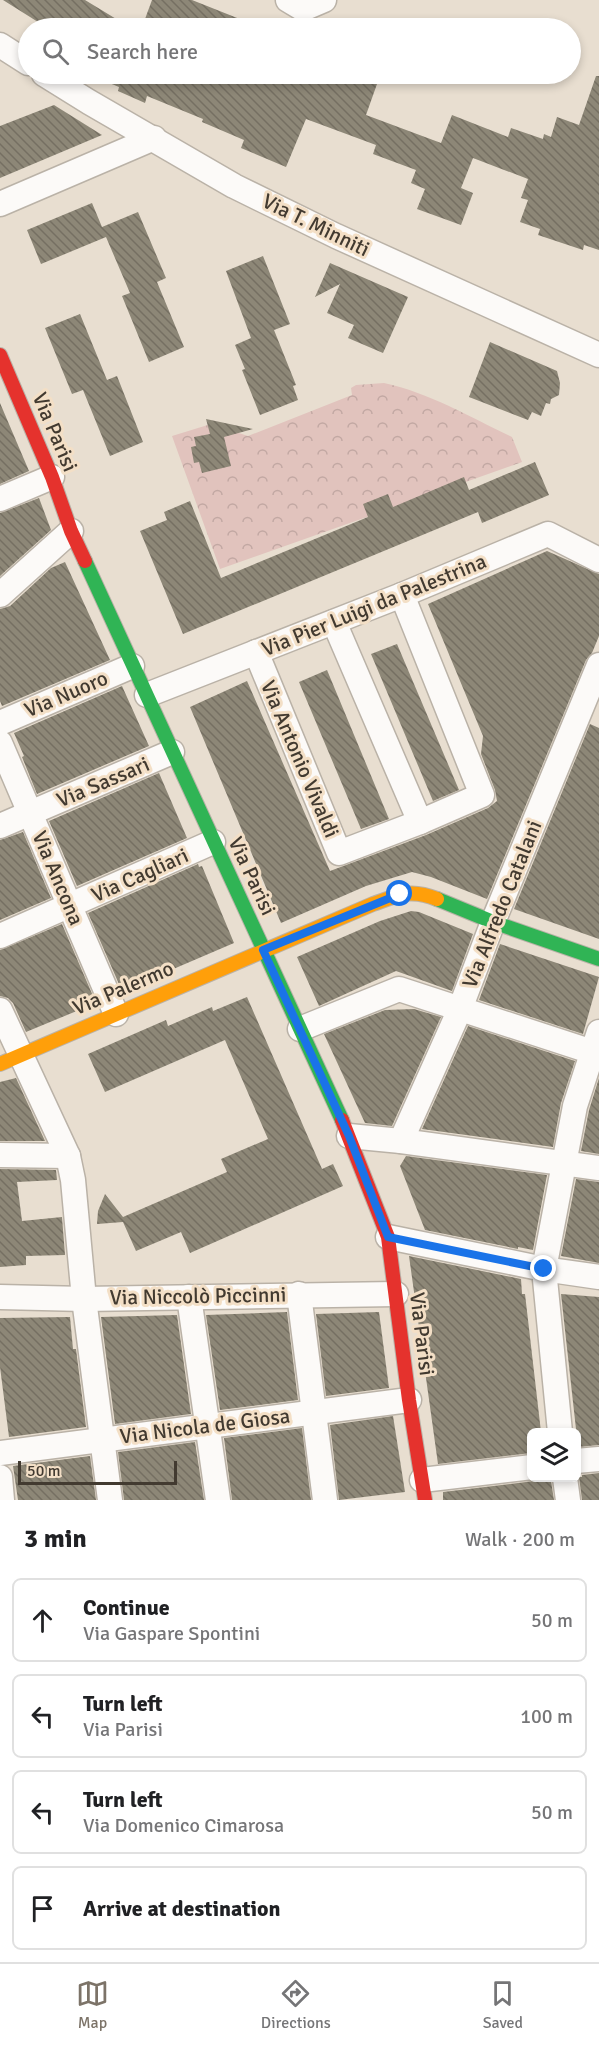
<!DOCTYPE html>
<meta charset="utf-8">
<style>
body{margin:0;font-family:Signika,sans-serif;background:#f6f6f6;color:#202124}
.controls{position:absolute;right:18px;bottom:18px;display:grid;overflow:hidden;border-radius:9px;box-shadow:0 3px 9px #0003}
.controls button{width:54px;height:54px;display:grid;place-items:center;padding:0;border:0;border-bottom:2px solid #e0e0e0;background:#fff;color:#202124;font:30px sans-serif}
.scale{position:absolute;left:18px;bottom:15px;width:159px;box-sizing:border-box;padding-left:6px;border:3px solid #423a30;border-top:0;font-size:16px;line-height:21px;white-space:nowrap;color:#423a30;-webkit-text-stroke:4px #f3dfc6;paint-order:stroke}
.stop{position:absolute;width:18px;height:18px;margin:-14px;border:4px solid #1a73e8;border-radius:50%;background:#fff}
.stop.end{background:#1a73e8;border-color:#fff;box-shadow:0 2px 6px #0008}
.list{margin:0;padding:0;list-style:none}
h2{display:flex;justify-content:space-between;align-items:center;height:78px;margin:0;padding:0 24px;font-size:26px}
h2 small{font-size:20px;font-weight:400;color:#757577}
.list li{display:grid;grid-template-columns:39px 1fr auto;gap:18px;align-items:center;box-sizing:border-box;height:84px;margin:0 12px 12px;padding:0 12px;border:2px solid #e0e0e0;border-radius:9px}
.list b{display:block;font-size:22px;white-space:nowrap}
.list p{margin:0;font-size:20px;white-space:nowrap;color:#757577}
.list em{font-size:20px;font-style:normal;color:#757577}
.icon{flex:none;width:33px;height:33px;fill:none;stroke:currentColor;stroke-width:2;stroke-linecap:round;stroke-linejoin:round}
.map{position:relative;flex:none;width:599px;height:1500px;overflow:hidden}
.search{position:absolute;background:#fff;box-shadow:0 3px 9px #0003;left:18px;right:18px;top:18px;height:66px;display:flex;align-items:center;gap:15px;box-sizing:border-box;padding:0 21px;border-radius:33px;color:#757577;font-size:22px}
.sheet{height:462px;background:#fff}
nav{display:flex;justify-content:space-around;align-items:center;box-sizing:border-box;height:84px;border-top:2px solid #e0e0e0;background:#fff;font-size:16px;color:#757577}
nav a{display:grid;justify-items:center;gap:3px}
nav .on{color:#7c7368}
.map>svg:first-child{display:block}
</style>
<div class="map">
<svg width="599" height="1500" viewBox="0 0 599 1500">
<defs>
<pattern id="forest-crowns" width="20" height="18" patternUnits="userSpaceOnUse" patternTransform="scale(1.5)"><rect width="20" height="18" fill="#e1c3bd"/><path d="M2 6a3 3 0 1 1 6 0M12 15a3 3 0 1 1 6 0" fill="none" stroke="#c2a8a3"/></pattern>
<pattern id="building-back-hatch" width="6" height="6" patternUnits="userSpaceOnUse" patternTransform="scale(1.5)"><rect width="6" height="6" fill="#8d8777"/><path d="M-1 5l2 2M0 0l6 6M5-1l2 2" fill="none" stroke="#756f62"/></pattern>
</defs>
<rect width="100%" height="100%" fill="#e8ded0"/>
<path fill="url(#forest-crowns)" d="M384,383C430,393 470,417 512,437L522,462L220,569L172,436L211,424L248,436L352,395L351,388L356,385Z"/>
<g fill="url(#building-back-hatch)">
<path d="M3,0H85L131,28H34L38,22Z"/>
<path d="M152,0H192L262,28H170L145,19Z"/>
<path d="M88,74H352L377,84L366,115L441,143L452,115L508,137L511,128L543,139L544,134L551,137L557,117L579,125L596,76H599V250L584,245L583,250L538,235L540,229L520,222L528,200L521,198L528,179L473,158L461,188L473,193L461,225L417,209L425,189L411,183L416,170L373,154L376,145L306,119L286,167L241,148L244,140L202,122L203,119L147,96L145,103L118,91L119,87Z"/>
<path d="M54,105L102,135L0,178V126Z"/>
<path d="M92,203L102,227L138,212L166,278L157,282L184,347L149,362L122,296L130,293L106,237L41,264L27,230Z"/>
<path d="M263,256L290,324L274,330L296,385L293,386L298,400L260,415L242,370L245,369L235,345L251,338L226,271Z"/>
<path d="M330,263L408,297L383,353L348,338L354,325L327,313L340,284L315,297Z"/>
<path d="M80,314L107,380L117,376L143,442L110,456L83,390L72,394L45,328Z"/>
<path d="M490,342L557,371L560,383L559,395L551,399L550,404L546,403L541,416L532,412L528,420L469,397Z"/>
<path d="M0,403L29,471L0,484Z"/>
<path d="M206,419L253,429L224,437L231,466L202,473L199,462L194,463L191,447L196,446L194,437L210,434Z"/>
<path d="M535,462L549,495L482,523L478,512L183,634L140,531L167,520L164,512L190,501L221,578L368,517L363,504L388,494L393,507L464,477L469,490Z"/>
<path d="M39,498L51,530L0,576V513Z"/>
<path d="M547,551L599,574V636L592,653L586,660L487,899L431,877L412,872L366,886L281,923L190,707L247,681L330,871L426,835L488,808L497,801L495,790L481,754L483,736L428,604Z"/>
<path d="M65,562L110,660L2,706L0,701V609L10,606L51,568Z"/>
<path d="M397,644L459,790L433,801L371,654Z"/>
<path d="M327,670L389,819L361,829L299,682Z"/>
<path d="M122,686L149,746L37,794L22,757L24,756L14,733Z"/>
<path d="M590,724L599,728V939L514,909Z"/>
<path d="M159,773L187,838L77,886L49,821Z"/>
<path d="M23,832L51,898L0,920V840Z"/>
<path d="M198,864L199,867L202,866L234,943L122,991L88,913Z"/>
<path d="M411,911L419,912L473,934L452,991L396,971L319,1006L297,957L380,921Z"/>
<path d="M62,924L96,1003L26,1032L13,1003L8,998L0,996V950Z"/>
<path d="M500,944L599,977L583,1034L479,1000Z"/>
<path d="M247,997L322,1169L333,1164L343,1186L190,1253L181,1232L136,1251L123,1222L97,1224L98,1211L105,1194L123,1217L227,1172L221,1159L268,1139L225,1040L105,1092L88,1054L166,1020L168,1026L212,1007L213,1011Z"/>
<path d="M414,1009L441,1017L392,1126L365,1123L324,1034L385,1010Z"/>
<path d="M468,1026L575,1061L561,1103L553,1147L422,1129Z"/>
<path d="M16,1078L45,1141H0V1082Z"/>
<path d="M599,1078V1154L581,1151L589,1110Z"/>
<path d="M406,1156L547,1175L533,1250L518,1247V1249L425,1230L400,1166Z"/>
<path d="M0,1169L56,1170L57,1180L17,1182L22,1221L62,1217L65,1255L26,1256V1265L0,1267Z"/>
<path d="M576,1179L599,1182V1263L561,1256Z"/>
<path d="M409,1256L521,1279L522,1294H525L541,1432H531V1453L438,1464Z"/>
<path d="M561,1294L599,1297V1445L578,1447Z"/>
<path d="M287,1312L298,1400L220,1410L206,1315Z"/>
<path d="M379,1312L389,1388L326,1396L316,1314Z"/>
<path d="M177,1315L191,1414L115,1424L101,1317Z"/>
<path d="M70,1317L73,1349H76L86,1427L9,1437L0,1367V1318Z"/>
<path d="M393,1416L405,1492L339,1500L330,1425Z"/>
<path d="M302,1428L311,1500H232L224,1438Z"/>
<path d="M195,1442L204,1500H124L118,1452Z"/>
<path d="M90,1456L96,1500H18L13,1466Z"/>
<path d="M599,1473V1500H582L579,1477H582V1475Z"/>
<path d="M541,1478H547L548,1481H551L554,1500H443V1492L534,1481Z"/>
</g>
<g fill="none" stroke-linecap="round" stroke-linejoin="round">
<defs>
<g id="street">
<path d="M288,0L303,9L324,0"/>
<path d="M0,45L28,63"/>
<path d="M44,74L89,102L234,186L336,236L599,355"/>
<path d="M0,204L154,138"/>
<path d="M0,499L52,477"/>
<path d="M0,595L71,531"/>
<path d="M334,622L420,822"/>
<path d="M256,652L339,853L420,822L482,795L402,595"/>
<path d="M147,695L402,595L548,534L599,560"/>
<path d="M0,723L132,666"/>
<path d="M0,743L116,1014"/>
<path d="M0,826L172,752"/>
<path d="M0,936L213,842"/>
<path d="M0,1010L68,1156L73,1180L84,1299L110,1500"/>
<path d="M300,1029L399,989L599,1054"/>
<path d="M349,1136L401,1141L599,1168"/>
<path d="M401,1141L460,1009L493,922L599,665"/>
<path d="M0,1155L68,1156"/>
<path d="M388,1237L544,1269L599,1277"/>
<path d="M299,1294L325,1500"/>
<path d="M0,1297L84,1299L396,1294"/>
<path d="M189,1297L218,1500"/>
<path d="M560,1432L544,1269L575,1106L599,1032"/>
<path d="M0,1453L409,1400"/>
<path d="M576,1461L599,1459"/>
<path d="M0,1477L2,1500"/>
<path d="M565,1478L568,1500"/>
<path d="M422,1480L532,1467"/>
</g>
<g id="fast">
<path d="M85,561L342,1120"/>
<path d="M437,899L493,922L599,959"/>
</g>
<path id="slow" d="M0,1064L373,904C399,895 410,888 437,899"/>
<g id="jam">
<path d="M0,355L52,477L71,531L85,561"/>
<path d="M342,1120L388,1237L409,1400L425,1500"/>
</g>
</defs>
<use href="#street" stroke="#bab2a7" stroke-width="27"/>
<use href="#fast" stroke="#bab2a7" stroke-width="16"/>
<use href="#slow" stroke="#bab2a7" stroke-width="16"/>
<use href="#jam" stroke="#bab2a7" stroke-width="16"/>
<use href="#street" stroke="#fcfaf8" stroke-width="24"/>
<use href="#fast" stroke="#30b455" stroke-width="14"/>
<use href="#slow" stroke="#ff9f0a" stroke-width="14"/>
<use href="#jam" stroke="#e5322d" stroke-width="14"/>
</g>
<g fill="none" stroke-linecap="round" stroke-linejoin="round">
<path stroke="#1a73e8" stroke-width="8" d="M400,894L263,950L349,1136L388,1237L544,1269"/>
</g>
<g text-anchor="middle" dominant-baseline="central" stroke-width="6" stroke-linejoin="round" paint-order="stroke">
<g font-size="21" fill="#423a30" stroke="#f3dfc6">
<text transform="translate(316 225) rotate(26)">Via T. Minniti</text>
<text transform="translate(55 432) rotate(67)">Via Parisi</text>
<text transform="translate(374 605) rotate(-22)">Via Pier Luigi da Palestrina</text>
<text transform="translate(66 694) rotate(-23)">Via Nuoro</text>
<text transform="translate(300 759) rotate(67)">Via Antonio Vivaldi</text>
<text transform="translate(103 782) rotate(-23)">Via Sassari</text>
<text transform="translate(140 875) rotate(-24)">Via Cagliari</text>
<text transform="translate(252 876) rotate(65)">Via Parisi</text>
<text transform="translate(58 878) rotate(67)">Via Ancona</text>
<text transform="translate(502 904) rotate(-68)">Via Alfredo Catalani</text>
<text transform="translate(123 988) rotate(-23)">Via Palermo</text>
<text transform="translate(198 1296) rotate(-1)">Via Niccolò Piccinni</text>
<text transform="translate(422 1334) rotate(83)">Via Parisi</text>
<text transform="translate(205 1426) rotate(-7)">Via Nicola de Giosa</text>
</g>
</g>
</svg>
<div class="controls">
<button><svg class="icon" aria-label="layers" viewBox="0 0 24 24"><path d="M12 4l9 5-9 5-9-5zM3 14l9 5 9-5"/></svg></button>
</div>
<div class="scale">50 m</div>
<div class="stop" style="left:400px;top:894px"></div>
<div class="stop end" style="left:544px;top:1269px"></div>
<div class="search"><svg class="icon" aria-label="search" viewBox="0 0 24 24"><circle cx="10" cy="10" r="6"/><path d="M15 15l6 6"/></svg>Search here</div>
</div>
<section class="sheet">
<h2>3 min<small>Walk · 200 m</small></h2>
<ul class="list">
<li><svg class="icon" aria-label="ahead" viewBox="0 0 24 24"><path d="M12 20V5M6 11l6-6 6 6"/></svg><div><b>Continue</b><p>Via Gaspare Spontini</p></div><em>50 m</em></li>
<li><svg class="icon" aria-label="left" viewBox="0 0 24 24"><path d="M17 20v-9H6M10 6l-5 5 5 5"/></svg><div><b>Turn left</b><p>Via Parisi</p></div><em>100 m</em></li>
<li><svg class="icon" aria-label="left" viewBox="0 0 24 24"><path d="M17 20v-9H6M10 6l-5 5 5 5"/></svg><div><b>Turn left</b><p>Via Domenico Cimarosa</p></div><em>50 m</em></li>
<li><svg class="icon" aria-label="arrive" viewBox="0 0 24 24"><path d="M6 21V4h12l-3 4 3 4H6"/></svg><div><b>Arrive at destination</b></div></li>
</ul>
</section>
<nav>
<a class="on"><svg class="icon" aria-label="map" viewBox="0 0 24 24"><path d="M3 6l6-2 6 2 6-2v14l-6 2-6-2-6 2zM9 4v14M15 6v14"/></svg>Map</a>
<a><svg class="icon" aria-label="directions" viewBox="0 0 24 24"><path d="M12 3l9 9-9 9-9-9zM9 14v-3h6M13 9l2 2-2 2"/></svg>Directions</a>
<a><svg class="icon" aria-label="saved" viewBox="0 0 24 24"><path d="M7 4h10v16l-5-4-5 4z"/></svg>Saved</a>
</nav>
